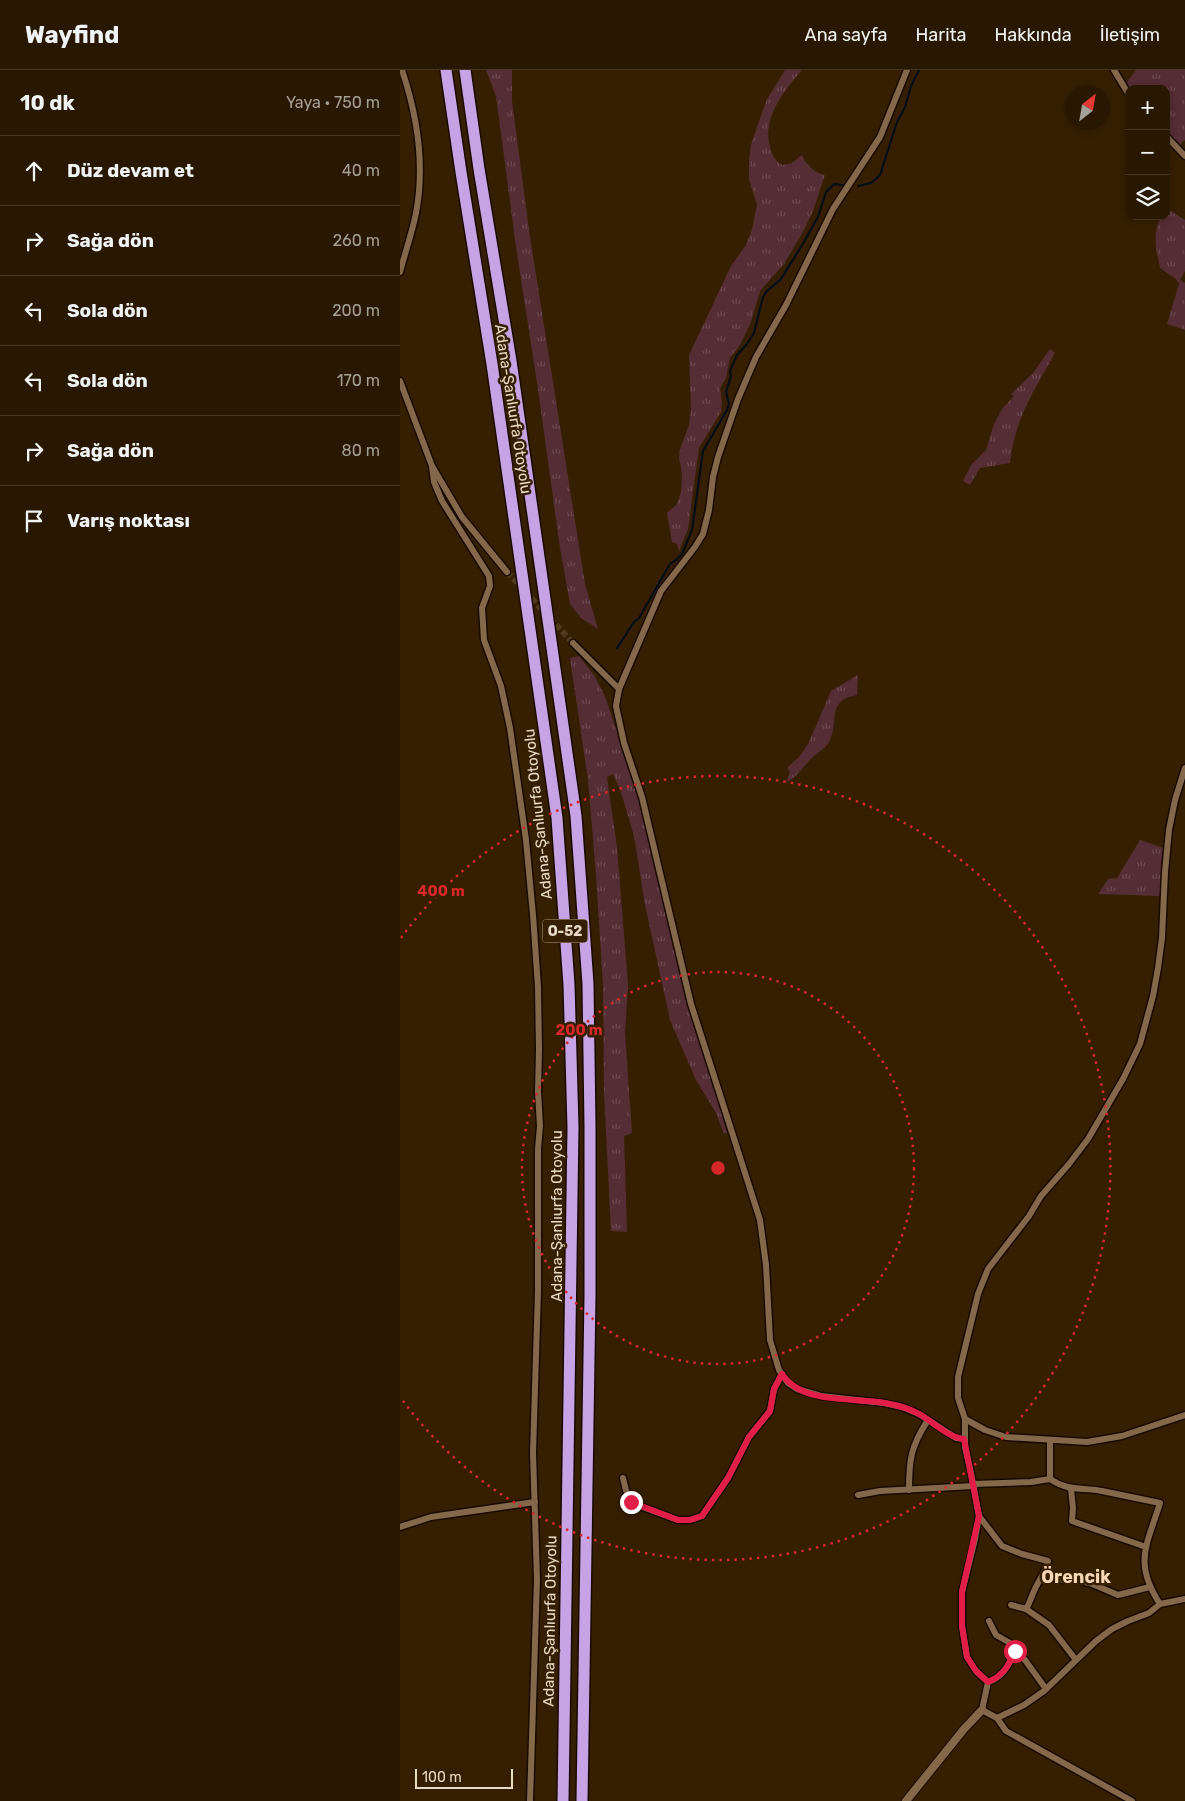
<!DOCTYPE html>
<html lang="tr">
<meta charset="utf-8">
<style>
body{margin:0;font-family:Rubik,sans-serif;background:#342410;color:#f1f3f6}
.controls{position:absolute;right:15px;top:15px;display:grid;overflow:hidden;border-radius:10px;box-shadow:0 2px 8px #0003}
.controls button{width:45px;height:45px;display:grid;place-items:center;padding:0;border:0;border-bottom:1px solid #443623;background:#281701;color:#f1f3f6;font:25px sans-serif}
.compass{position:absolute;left:665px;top:15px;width:45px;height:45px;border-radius:50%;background:#281701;box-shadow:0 2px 8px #0003;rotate:31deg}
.scale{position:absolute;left:15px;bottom:12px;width:98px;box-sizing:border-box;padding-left:5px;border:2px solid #e8d9c9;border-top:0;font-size:14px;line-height:18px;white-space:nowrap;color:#e8d9c9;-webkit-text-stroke:4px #361f01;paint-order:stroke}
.stop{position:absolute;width:15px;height:15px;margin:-11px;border:4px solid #e11d48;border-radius:50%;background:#fff}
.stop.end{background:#e11d48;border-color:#fff;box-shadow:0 1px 5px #0008}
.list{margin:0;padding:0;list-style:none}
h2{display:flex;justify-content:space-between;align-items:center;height:65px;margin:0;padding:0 20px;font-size:21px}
h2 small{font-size:16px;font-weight:400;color:#a59f99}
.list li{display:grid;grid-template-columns:32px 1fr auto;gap:15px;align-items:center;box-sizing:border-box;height:70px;padding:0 20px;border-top:1px solid #443623}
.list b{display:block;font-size:19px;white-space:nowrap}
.list em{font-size:16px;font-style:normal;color:#a59f99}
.icon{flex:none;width:28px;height:28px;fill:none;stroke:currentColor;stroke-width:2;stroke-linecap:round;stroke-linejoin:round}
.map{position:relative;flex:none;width:785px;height:1731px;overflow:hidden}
header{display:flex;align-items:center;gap:30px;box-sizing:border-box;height:70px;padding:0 25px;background:#281701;border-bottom:1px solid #443623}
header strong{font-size:24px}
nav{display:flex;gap:28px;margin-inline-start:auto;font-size:18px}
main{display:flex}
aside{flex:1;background:#281701}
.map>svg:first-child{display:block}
</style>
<header>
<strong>Wayfind</strong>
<nav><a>Ana sayfa</a><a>Harita</a><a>Hakkında</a><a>İletişim</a></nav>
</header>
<main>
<aside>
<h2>10 dk<small>Yaya · 750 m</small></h2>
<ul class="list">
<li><svg class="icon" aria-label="ahead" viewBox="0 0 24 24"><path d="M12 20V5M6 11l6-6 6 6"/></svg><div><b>Düz devam et</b></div><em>40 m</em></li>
<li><svg class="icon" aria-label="right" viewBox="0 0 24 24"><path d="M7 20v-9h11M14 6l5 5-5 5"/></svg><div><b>Sağa dön</b></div><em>260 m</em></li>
<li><svg class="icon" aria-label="left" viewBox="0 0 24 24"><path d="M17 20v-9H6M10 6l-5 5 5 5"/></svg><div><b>Sola dön</b></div><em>200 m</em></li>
<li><svg class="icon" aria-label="left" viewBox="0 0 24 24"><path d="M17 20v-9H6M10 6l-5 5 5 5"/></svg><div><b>Sola dön</b></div><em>170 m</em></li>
<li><svg class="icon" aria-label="right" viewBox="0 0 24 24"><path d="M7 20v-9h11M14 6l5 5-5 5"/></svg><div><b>Sağa dön</b></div><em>80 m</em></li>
<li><svg class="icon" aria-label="arrive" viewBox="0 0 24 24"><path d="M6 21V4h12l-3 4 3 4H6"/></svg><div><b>Varış noktası</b></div></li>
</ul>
</aside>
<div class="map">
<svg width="785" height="1731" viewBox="0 0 785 1731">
<defs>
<pattern id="grass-tufts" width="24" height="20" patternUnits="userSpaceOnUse" patternTransform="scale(1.25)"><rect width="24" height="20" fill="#552d34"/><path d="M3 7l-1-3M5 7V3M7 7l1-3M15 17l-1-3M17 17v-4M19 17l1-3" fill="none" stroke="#6d4b50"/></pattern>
</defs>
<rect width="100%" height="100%" fill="#361f01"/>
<g fill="url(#grass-tufts)">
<path d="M86,0H112V31L130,167L185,514L198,559L181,548L170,534L160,478L138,319L116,177L96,26Z"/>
<path d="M385,0H402C384,21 360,50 371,80C373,87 376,92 383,95L392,93L402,85C406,95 415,103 425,105L413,141L403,162L384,194L360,221L351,252L340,275L330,288L326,308L320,318L322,333L321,342L299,378L288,459L279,481L277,474L272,472L267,443L277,434L281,422L282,403L279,389L280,379L289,355L291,340L289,285L331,196L346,175L352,159L357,135L349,109V91L351,74L367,29Z"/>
<path d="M736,0H785V70L774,80L766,71V19H729L725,15Z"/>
<path d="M766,138L785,150V201L780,210L785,213V260L767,254L779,214L776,209L760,198C756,179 752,164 761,146H766Z"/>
<path d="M650,279L655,283C634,321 615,348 610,393L580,398L570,415L563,411L571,395L586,380L594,354L602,339L614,326L611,324L633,303Z"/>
<path d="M179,586L194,605L205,626L237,723L285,926L310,1002L327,1063L324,1064L316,1043L296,1010L270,950L245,835L234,766L221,722L213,704L207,707L217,777L228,914L225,963L232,1063L224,1066L227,1162L211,1161L204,1023L203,915L196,805L188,710L170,588Z"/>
<path d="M458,605L457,625C426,630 439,652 430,670C426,678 420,681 414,686C403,695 399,707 386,712L390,702L387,698L399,687L408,674L431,621Z"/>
<path d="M740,770L764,778L761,826L698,824L708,809L717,808Z"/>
</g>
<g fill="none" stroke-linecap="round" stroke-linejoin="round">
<g stroke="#000b1e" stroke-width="2">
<path d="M458,116L471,113L480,105L497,52L505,37L511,16L519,0"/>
<path d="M217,578L234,552L239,548L270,494L276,490L282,484L292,460L303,381L327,340L329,334L326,322L331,306L330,301L337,285L347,274L354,263L363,227L367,221L381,209L404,172L418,147L426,122L434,114L443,115"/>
</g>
<path stroke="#513b1f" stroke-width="6" stroke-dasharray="6 3" stroke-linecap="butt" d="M107,502L173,573"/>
<defs>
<g id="minor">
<path d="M507,0L480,67L433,139L386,235L356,287L338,329L318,387L313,407L309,440L303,464L295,477L261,521L219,619L216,636L224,673L242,727L291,934L360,1150L366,1195L370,1270L379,1300L388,1313L397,1319L421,1326L484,1333L502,1337L519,1344L556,1368L564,1369"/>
<path d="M714,0L729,25"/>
<path d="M766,66L785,86"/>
<path d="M0,202C5,183 12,163 16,143C25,96 17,45 2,0"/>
<path d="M0,311L32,396L62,447L107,502"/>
<path d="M32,396L34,412L42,431L89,506L90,516L82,538L84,570L101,616L110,658L126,770L133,845L138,917L139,979L138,1021L140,1056L138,1079V1221L133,1383L137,1509L130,1731"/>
<path d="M173,573L219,619"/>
<path d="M565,1349L585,1360L606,1367L687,1372L722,1366L785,1345"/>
<path d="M650,1370V1409"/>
<path d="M223,1408C226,1419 226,1429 237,1435L278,1450H290L302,1446L328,1408L349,1367L370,1341L374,1319L382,1304"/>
<path d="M573,1414L631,1412L650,1409C669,1422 682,1417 702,1421C722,1425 741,1429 760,1433C747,1475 733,1493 760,1534"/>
<path d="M671,1419L673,1438L672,1451L746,1477"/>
<path d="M509,1420C509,1389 511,1376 528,1350"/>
<path d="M458,1425L480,1421L574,1416"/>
<path d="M579,1446L602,1476L622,1484L648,1491C645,1503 639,1510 634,1521C631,1527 630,1533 626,1539"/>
<path d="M0,1457L31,1447L135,1432"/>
<path d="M643,1506L660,1510H673L690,1513L718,1525L750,1517"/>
<path d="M611,1535L626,1539L649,1555L676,1590"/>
<path d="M589,1551L596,1565L610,1573L612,1578L625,1590L646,1619"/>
<path d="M588,1612L576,1601L567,1587L562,1556V1522L575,1469L579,1446L571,1403L565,1377V1349L558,1328V1307L578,1224L588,1199L629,1146L641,1126L669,1094L688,1069L723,1009L740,974L753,926L758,898L762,868L765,802L769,760L775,730L785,698"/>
<path d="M588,1612L582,1640L597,1648L624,1635L644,1621L696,1571L712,1559L728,1551L749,1543L760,1534L785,1529"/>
<path d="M588,1612C603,1607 609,1595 615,1581"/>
<path d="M597,1648L606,1661L732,1731"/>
</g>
<path id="tertiary" d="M506,1731L564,1659L582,1640"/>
<g id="motorway">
<path d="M46,0L61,102L92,294L157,748L169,915L173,1057L163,1731"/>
<path d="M65,0L79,99L111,291L176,746L188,914L190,1056V1226L182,1731"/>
</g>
</defs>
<use href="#minor" stroke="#1a0900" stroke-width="9"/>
<use href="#tertiary" stroke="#1a0900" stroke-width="10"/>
<use href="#motorway" stroke="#1a0900" stroke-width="14"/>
<use href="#minor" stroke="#83684a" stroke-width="6"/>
<use href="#tertiary" stroke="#83684a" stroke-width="8"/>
<use href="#motorway" stroke="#c7a2e4" stroke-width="11"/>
</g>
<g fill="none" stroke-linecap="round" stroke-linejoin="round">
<path stroke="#e11d48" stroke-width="6" d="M231,1432L278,1450H290L302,1446L328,1408L349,1367L370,1341L374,1319L382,1304C402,1335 453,1327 485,1333C497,1335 511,1339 521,1345C534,1353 548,1367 564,1369L579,1446L562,1522V1556L567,1587L576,1601L588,1612C603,1606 609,1595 615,1581"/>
</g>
<g fill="none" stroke="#d62828" stroke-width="2.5" stroke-dasharray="2.5 5">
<circle cx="318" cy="1098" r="196"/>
<path d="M1 868A392 392 0 1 1 1 1328"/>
</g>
<g text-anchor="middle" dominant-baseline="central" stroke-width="5" stroke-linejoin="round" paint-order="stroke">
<rect fill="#361f01" stroke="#b3a18d" stroke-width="1" x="142.5" y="849.5" width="45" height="23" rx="4"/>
<g font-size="14" font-weight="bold" fill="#e8d9c9">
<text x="165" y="861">O-52</text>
</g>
<g font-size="15" fill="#e8d9c9" stroke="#361f01">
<text transform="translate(113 339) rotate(81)">Adana-Şanlıurfa Otoyolu</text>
<text transform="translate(138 744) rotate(-96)">Adana-Şanlıurfa Otoyolu</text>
<text transform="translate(157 1146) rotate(-90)">Adana-Şanlıurfa Otoyolu</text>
<text transform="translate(150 1551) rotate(-89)">Adana-Şanlıurfa Otoyolu</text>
</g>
<g font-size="18" font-weight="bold" fill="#f6d7b6" stroke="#361f01">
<text x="676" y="1507">Örencik</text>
</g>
</g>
<circle cx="318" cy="1098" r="8" fill="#d62828" stroke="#361f01" stroke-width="2.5"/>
<g font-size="15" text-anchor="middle" font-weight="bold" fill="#d62828" stroke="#361f01" stroke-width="5" stroke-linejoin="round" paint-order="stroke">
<text x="41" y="826">400 m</text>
<text x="179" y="965">200 m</text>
</g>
</svg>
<div class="controls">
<button>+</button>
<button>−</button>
<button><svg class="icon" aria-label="layers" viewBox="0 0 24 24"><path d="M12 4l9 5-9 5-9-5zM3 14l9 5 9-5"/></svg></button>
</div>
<svg class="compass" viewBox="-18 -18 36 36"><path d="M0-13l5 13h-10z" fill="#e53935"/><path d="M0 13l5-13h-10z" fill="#a59f99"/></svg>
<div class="scale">100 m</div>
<div class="stop" style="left:615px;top:1581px"></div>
<div class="stop end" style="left:231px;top:1432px"></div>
</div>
</main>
